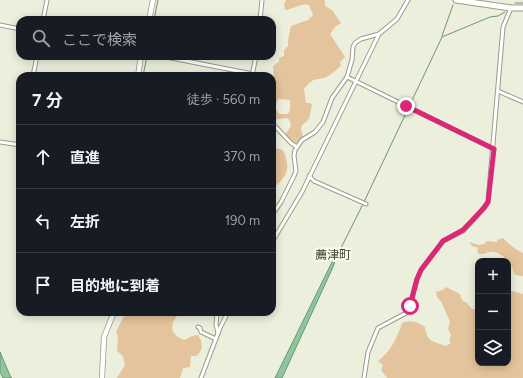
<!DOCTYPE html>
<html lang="ja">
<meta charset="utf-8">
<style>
body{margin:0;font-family:Figtree,"Noto Sans JP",sans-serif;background:#242831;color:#f1f3f6}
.controls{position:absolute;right:12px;bottom:12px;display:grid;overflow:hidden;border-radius:8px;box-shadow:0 2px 10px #0003}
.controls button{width:36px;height:36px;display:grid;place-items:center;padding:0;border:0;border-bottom:1px solid #363941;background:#171b24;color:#f1f3f6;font:20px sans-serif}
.stop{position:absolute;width:12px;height:12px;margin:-9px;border:3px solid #db2777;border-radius:50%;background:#fff}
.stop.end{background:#db2777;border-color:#fff;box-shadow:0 1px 4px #0008}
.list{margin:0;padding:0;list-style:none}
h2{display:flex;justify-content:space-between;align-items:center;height:52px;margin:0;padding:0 16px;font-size:17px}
h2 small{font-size:13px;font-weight:400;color:#9ea1a6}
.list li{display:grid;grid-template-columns:26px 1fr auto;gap:12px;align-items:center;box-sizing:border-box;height:64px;padding:0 16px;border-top:1px solid #363941}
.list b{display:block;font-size:15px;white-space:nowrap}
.list em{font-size:13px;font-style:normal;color:#9ea1a6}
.icon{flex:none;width:22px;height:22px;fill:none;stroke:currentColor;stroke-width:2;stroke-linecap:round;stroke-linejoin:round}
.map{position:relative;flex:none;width:523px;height:378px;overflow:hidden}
.search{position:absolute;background:#171b24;box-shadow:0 2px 10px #0003;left:16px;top:16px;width:260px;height:44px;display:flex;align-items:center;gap:10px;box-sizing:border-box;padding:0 14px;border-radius:12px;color:#9ea1a6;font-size:15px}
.panel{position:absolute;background:#171b24;box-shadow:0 2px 10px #0003;left:16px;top:72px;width:260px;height:244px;border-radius:12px}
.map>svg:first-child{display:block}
</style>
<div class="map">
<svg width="523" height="378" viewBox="0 0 523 378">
<rect width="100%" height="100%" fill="#ecefdc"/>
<g fill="#e3c49c">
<path d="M286,0H325V6L332,10L341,23L335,27L330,34L345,57L340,62L341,66C336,70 330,76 324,78C313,80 312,79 304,89L306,103H310L312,105C309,115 312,119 302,125L301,130L303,137L296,143L292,142L285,135L291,126L290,121L287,118L272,120V108H275L279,114H288L290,110V100L278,99L275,106L272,105V84L274,81L273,66L279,62V58L284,56V50L288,46V40L291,26L308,20L313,15L309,5C301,3 294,9 285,10L284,4Z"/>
<path d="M272,147L283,150C291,169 288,176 272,189Z"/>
<path d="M503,238C507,243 517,251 523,253V276C520,276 516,276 514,273C513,271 513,269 512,267C507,257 494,247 484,254H480L477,252L478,248L472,246L469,242L479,245L484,244L487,241L498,242L497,240Z"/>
<path d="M446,287L460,294L462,300L467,303L472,309H478V363H508V291H512L523,294V378H387L381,370L383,365L378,361C390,352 398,337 402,323C411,319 418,322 425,327C427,343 433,341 446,346L451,343L449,340L451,335L448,329L450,322L442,303L437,297L436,292L443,290Z"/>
<path d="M126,312H182C169,321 168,335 185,340L192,336L198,335C203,343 204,350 196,356H191L190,367L183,368L180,378H117L125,365L123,356L117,351L118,337L116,332Z"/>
</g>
<g fill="#8dc79d" stroke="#6d9576">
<path d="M335,256H337L333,267L282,378H275Z"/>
<path d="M0,352L11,378H12H3L0,372Z"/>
</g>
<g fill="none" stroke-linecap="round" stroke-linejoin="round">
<g stroke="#6d9576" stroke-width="1">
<path d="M515,3H523"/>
<path d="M154,20L158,0"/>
<path d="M442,36L453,5"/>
<path d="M143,76L147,56"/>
<path d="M337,256L363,204L442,37L490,17L498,16L505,12"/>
</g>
<defs>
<g id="street">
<path d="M43,20L47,0"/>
<path d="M260,20L262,0"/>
<path d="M0,25L20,29"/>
<path d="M161,56L253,74"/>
<path d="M33,76L37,56"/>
<path d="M252,76L256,56"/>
<path d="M347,77L494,149"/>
<path d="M498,91L523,102"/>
<path d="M272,123L291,143L297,147"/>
<path d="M0,142L20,145"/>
<path d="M309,176L314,181L366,204"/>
<path d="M272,215L281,202L294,176L296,171L294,156L295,150L302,140L315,132L323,122L332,98L347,77L352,60L353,47L355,43L361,39L379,34"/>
<path d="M272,242L302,192L379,34L397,19L408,0"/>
<path d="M217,312L216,325L218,333"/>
<path d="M198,327L200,328L201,332L216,339"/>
<path d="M201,378L220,328L228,312"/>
<path d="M364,378L368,352L378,328L408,312L417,279L421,270L443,241L463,231L477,216L488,202L503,27L511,8"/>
</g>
<g id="secondary">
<path d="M149,20L153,0"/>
<path d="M138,76L141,56"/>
<path d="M102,378L104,337L114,312"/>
</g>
<path id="primary" d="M456,0L511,8H523"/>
</defs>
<use href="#street" stroke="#9a9c8b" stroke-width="5"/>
<use href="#secondary" stroke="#9a9c8b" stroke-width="6"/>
<use href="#primary" stroke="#9a9c8b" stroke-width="7"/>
<use href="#street" stroke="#fff" stroke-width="3"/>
<use href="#secondary" stroke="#fff" stroke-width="4.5"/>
<use href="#primary" stroke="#fff" stroke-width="5"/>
</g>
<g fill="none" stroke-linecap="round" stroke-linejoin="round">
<path stroke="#db2777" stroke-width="5" d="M406,106L494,149L488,202L484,208L463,230L443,241L421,270L417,279L410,306"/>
</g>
<g text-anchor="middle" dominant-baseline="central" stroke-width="4" stroke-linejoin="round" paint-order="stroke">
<g font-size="12" fill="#414334" stroke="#fafcea">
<text x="333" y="255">薦津町</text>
</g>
</g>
</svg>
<div class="controls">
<button>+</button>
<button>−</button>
<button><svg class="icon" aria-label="layers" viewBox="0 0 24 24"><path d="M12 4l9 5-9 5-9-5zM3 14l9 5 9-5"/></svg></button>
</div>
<div class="stop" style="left:410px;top:306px"></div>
<div class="stop end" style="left:406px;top:106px"></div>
<div class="search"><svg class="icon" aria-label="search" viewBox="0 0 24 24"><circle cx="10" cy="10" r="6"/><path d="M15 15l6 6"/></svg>ここで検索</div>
<section class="panel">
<h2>7 分<small>徒歩 · 560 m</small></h2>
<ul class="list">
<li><svg class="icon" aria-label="ahead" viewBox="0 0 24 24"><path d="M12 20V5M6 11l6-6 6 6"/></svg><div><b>直進</b></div><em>370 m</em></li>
<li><svg class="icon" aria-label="left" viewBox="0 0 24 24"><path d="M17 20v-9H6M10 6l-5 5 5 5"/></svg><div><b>左折</b></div><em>190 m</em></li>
<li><svg class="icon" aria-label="arrive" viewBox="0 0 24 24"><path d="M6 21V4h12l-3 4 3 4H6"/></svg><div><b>目的地に到着</b></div></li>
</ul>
</section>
</div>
